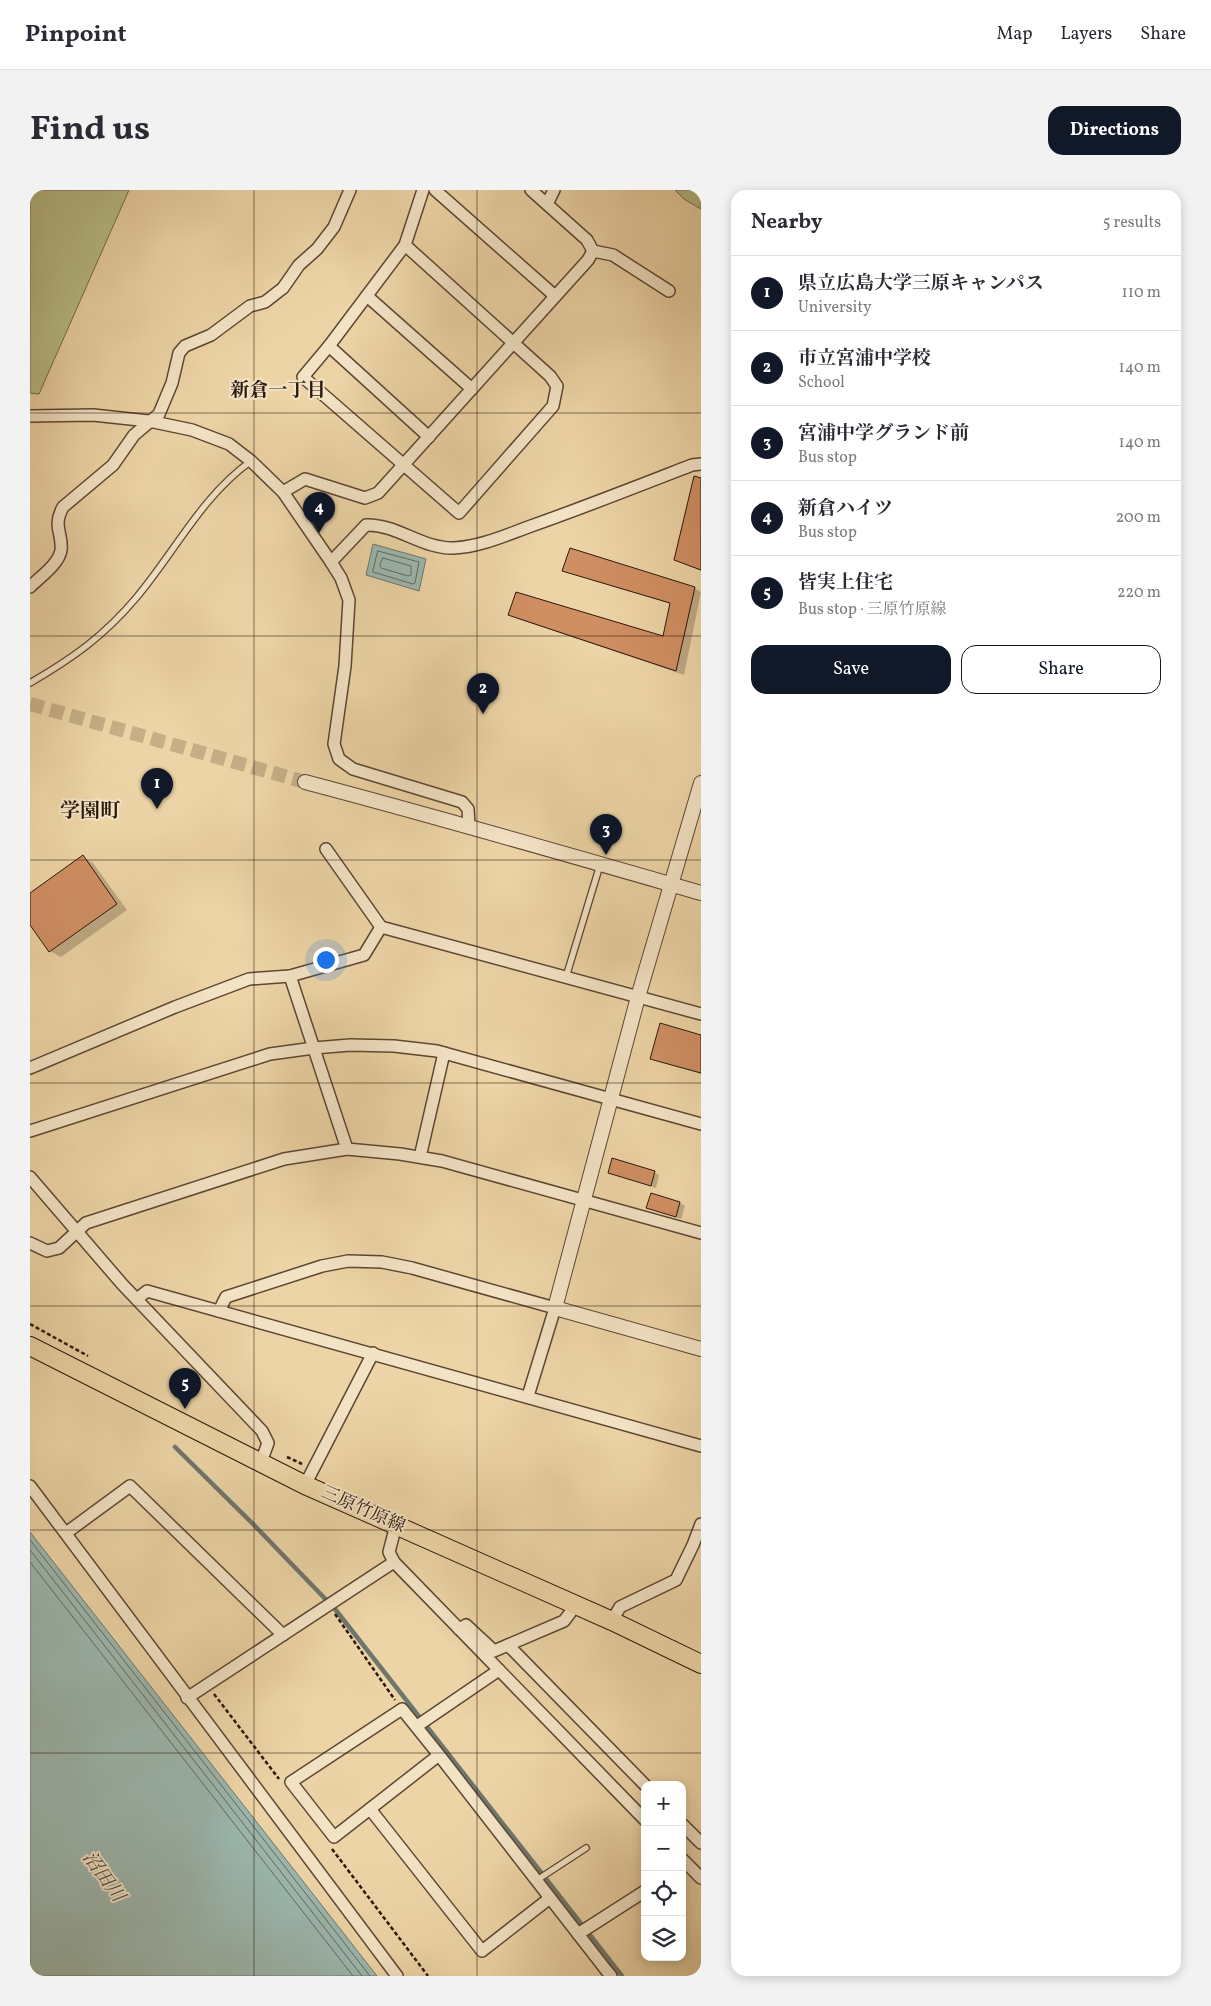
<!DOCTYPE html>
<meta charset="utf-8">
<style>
body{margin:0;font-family:Vollkorn,"Noto Serif JP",serif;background:#f2f2f3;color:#2b2b33}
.controls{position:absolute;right:15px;bottom:15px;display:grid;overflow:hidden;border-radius:10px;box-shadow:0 2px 12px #0003}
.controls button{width:45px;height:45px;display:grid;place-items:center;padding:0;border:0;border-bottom:1px solid #e1e1e2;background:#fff;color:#2b2b33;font:25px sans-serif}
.you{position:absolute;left:295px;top:769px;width:18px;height:18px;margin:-12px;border:4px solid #fff;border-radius:50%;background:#1a73e8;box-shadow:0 0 0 8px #1a73e833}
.badge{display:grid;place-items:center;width:32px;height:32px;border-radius:50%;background:#111827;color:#fff;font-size:16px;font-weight:700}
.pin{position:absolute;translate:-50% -41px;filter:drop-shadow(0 1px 2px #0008)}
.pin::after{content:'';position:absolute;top:26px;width:18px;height:15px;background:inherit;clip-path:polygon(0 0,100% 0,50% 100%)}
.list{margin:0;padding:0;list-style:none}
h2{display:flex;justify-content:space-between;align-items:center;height:65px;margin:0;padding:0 20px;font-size:21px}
h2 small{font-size:16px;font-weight:400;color:#7c7c81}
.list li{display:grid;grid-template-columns:32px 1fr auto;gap:15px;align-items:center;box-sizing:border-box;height:75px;padding:0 20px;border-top:1px solid #e1e1e2}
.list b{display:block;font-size:19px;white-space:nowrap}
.list p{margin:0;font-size:16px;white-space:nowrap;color:#7c7c81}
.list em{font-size:16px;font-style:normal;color:#7c7c81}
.actions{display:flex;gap:10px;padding:15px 20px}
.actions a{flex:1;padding:11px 0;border:1px solid #111827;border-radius:15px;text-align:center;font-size:18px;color:#111827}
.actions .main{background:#111827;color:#fff}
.icon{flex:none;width:28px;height:28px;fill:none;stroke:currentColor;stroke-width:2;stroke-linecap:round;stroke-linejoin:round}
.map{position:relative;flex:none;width:671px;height:1786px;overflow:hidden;border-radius:15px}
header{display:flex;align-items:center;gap:30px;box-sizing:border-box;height:70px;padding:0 25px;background:#fff;border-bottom:1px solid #e1e1e2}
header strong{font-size:24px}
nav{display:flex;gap:28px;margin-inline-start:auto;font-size:18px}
.intro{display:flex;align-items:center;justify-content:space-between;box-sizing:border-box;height:120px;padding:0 30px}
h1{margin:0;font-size:35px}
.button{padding:12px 22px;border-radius:15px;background:#111827;color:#fff;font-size:18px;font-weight:700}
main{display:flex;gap:30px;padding:0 30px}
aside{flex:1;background:#fff;border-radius:15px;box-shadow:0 2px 12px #0003}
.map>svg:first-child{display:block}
</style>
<header>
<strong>Pinpoint</strong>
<nav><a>Map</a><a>Layers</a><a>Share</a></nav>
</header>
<div class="intro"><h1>Find us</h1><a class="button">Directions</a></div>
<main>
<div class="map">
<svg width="671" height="1786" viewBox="0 0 671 1786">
<rect width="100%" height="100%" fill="#edd4a6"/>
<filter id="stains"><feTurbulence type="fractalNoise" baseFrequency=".004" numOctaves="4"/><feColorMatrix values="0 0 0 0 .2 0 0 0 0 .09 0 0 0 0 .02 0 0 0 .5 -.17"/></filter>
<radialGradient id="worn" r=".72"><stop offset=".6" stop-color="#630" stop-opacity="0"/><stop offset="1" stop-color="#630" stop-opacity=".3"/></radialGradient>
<g fill="#b8bd87" stroke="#726a4a">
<path d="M0,0H99L9,204L0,203Z"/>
<path d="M645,0H671V19L654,9Z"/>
</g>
<g fill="#9bb7ae" stroke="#6e776e">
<path d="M343,354L396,369L389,401L336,385Z"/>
<path d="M0,1342L347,1786H0Z"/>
</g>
<g fill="#0003">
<path d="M671,289V381L645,370Z"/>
<path d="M534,380L664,398L671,402L654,485L488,429L480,425L634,447L641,414L542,384Z"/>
<path d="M53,667L63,673L97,720L31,767L20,761L0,733V704Z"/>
<path d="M671,846V884L629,872L621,868Z"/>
<path d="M579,983H625L629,985L626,998Z"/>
<path d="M650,1013L655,1016L651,1029L617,1017Z"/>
</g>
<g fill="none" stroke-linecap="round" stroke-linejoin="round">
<g stroke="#63685e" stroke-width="1">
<path d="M348,361L389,372L385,393L383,394L343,382Z"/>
<path d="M353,368L381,376V385L378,386L351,378L350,375Z"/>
<path d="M0,1350L340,1786"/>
<path d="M0,1360L332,1786"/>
<path d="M0,1372L323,1786"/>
</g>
<path stroke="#6e776e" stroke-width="4.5" d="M145,1257L225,1336L305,1419L592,1786"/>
</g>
<g fill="#d08f63" stroke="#2b180d">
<path d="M664,286L671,288V380L644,370Z"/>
<path d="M540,358L665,397L646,481L478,425L486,402L633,446L640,413L532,381Z"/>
<path d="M53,665L87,714L19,762L0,735V703Z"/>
<path d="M630,833L671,845V883L620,869Z"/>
<path d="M582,968L625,981L621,996L578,983Z"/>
<path d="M621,1003L650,1012L646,1027L616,1018Z"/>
</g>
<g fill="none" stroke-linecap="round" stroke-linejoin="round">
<path stroke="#c6ae87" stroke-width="14" stroke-dasharray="14 7" stroke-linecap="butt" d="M0,514L275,592"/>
<defs>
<g id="service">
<path d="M0,493C43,468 74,446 106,408C145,362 171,307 221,271"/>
<path d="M536,787L570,675"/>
<path d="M507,1690L556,1658"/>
</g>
<g id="minor">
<path d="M405,0L525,106"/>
<path d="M517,14L524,0"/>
<path d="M375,55L520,186L527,196L523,216L429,323L273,187L299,156L375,55L393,0"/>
<path d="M563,61L583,65L639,101"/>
<path d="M337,106L442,199"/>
<path d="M299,156L399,247"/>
<path d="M0,226L63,225L119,231L162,240L199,254L221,271L253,302L301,372L311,388L319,410L315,476L304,554L309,569L323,579L432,612L438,619L439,635"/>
<path d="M253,302L275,289L335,308L348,303L558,70L563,61L557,50L501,0"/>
<path d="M301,372L336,335C367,334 392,359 424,358C450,357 476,345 501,336C555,317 608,296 662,275L671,274"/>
<path d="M0,397C10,387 29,374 31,360C33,343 22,337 33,317L83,275L104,245L129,224L142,193L149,163L155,156L181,145L220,116L235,112L253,98L269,75L287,59L304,37L320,0"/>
<path d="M296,659L351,737L671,824"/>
<path d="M260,786L317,959"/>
<path d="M0,878L145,817L219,789L260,786L334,765L351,737"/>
<path d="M0,941L240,864L284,858L320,855L364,856L407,861L671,934"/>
<path d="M390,967L414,863"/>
<path d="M0,987L92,1094L232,1241L238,1253L231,1272"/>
<path d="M0,1053L17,1061L29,1058L56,1033L254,969L317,959L370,964L412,971L671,1043"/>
<path d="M107,1109L117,1101L671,1256"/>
<path d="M189,1121L196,1107L292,1076L318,1071L352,1072L382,1078L525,1118L498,1206"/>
<path d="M275,1295L343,1163"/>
<path d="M0,1296L367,1786"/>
<path d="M366,1335L359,1362L364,1372L615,1630"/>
<path d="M36,1343L100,1296L253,1445"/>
<path d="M582,1431L590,1417L646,1390L663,1355L671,1334"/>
<path d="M429,1439L436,1435L464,1461L534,1431L546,1415"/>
<path d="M478,1455L615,1595"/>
<path d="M157,1508L364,1372"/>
<path d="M387,1536L469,1480"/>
<path d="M409,1565L304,1647L261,1592L372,1519L409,1565L576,1780L581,1786"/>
<path d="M340,1619L452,1761L520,1708"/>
<path d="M652,1634L671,1653"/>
<path d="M652,1669L671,1688"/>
<path d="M548,1744L615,1701"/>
</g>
<g id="tertiary">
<path d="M275,592C408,627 539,665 671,703"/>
<path d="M671,593L608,807L525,1118L671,1159"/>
</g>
<path id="primary" d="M0,1156L275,1295L582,1431L671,1474"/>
</defs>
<use href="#service" stroke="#5c4733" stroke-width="8"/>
<use href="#minor" stroke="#5c4733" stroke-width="14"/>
<use href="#tertiary" stroke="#5c4733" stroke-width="16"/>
<use href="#primary" stroke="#2b180d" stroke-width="20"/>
<g stroke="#2b180d" stroke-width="2.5" stroke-dasharray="4 2.5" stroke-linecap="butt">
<path d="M0,1134L58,1166"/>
<path d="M257,1267L272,1274"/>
<path d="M305,1424L365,1510"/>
<path d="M184,1504L249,1589"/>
<path d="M302,1659L398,1786"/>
</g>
<use href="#service" stroke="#f3e3c5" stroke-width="5.5"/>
<use href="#minor" stroke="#f3e3c5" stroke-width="11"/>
<use href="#tertiary" stroke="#f3e3c5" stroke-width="14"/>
<use href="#primary" stroke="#edd4a6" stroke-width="18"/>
</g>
<path fill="none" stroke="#2b180d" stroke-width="1" stroke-opacity="0.55" d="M224,0V1786M447,0V1786M0,223H671M0,446H671M0,670H671M0,893H671M0,1116H671M0,1340H671M0,1563H671"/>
<g text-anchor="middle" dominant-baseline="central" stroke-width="4" stroke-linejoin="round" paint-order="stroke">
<g font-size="18" fill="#2b180d" stroke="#f3e3c5">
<text transform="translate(333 1320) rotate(24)">三原竹原線</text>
</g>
<g font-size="19" font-weight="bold" fill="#2b180d" stroke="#f3e3c5">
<text x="248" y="201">新倉一丁目</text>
</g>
<g font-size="19" font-style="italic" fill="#4d483d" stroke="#f3e3c5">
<text transform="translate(73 1687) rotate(54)">沼田川</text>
</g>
<g font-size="20" font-weight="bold" fill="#2b180d" stroke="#f3e3c5">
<text x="60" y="622">学園町</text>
</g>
</g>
<rect width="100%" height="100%" filter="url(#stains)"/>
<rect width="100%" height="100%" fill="url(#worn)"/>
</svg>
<div class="controls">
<button>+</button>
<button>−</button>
<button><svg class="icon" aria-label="locate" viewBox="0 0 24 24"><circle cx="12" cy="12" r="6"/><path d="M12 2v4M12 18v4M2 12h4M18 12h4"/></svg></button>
<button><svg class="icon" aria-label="layers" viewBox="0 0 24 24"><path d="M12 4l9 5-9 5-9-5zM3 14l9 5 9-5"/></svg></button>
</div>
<div class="you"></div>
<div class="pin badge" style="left:127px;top:619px">1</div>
<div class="pin badge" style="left:453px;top:524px">2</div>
<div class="pin badge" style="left:576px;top:665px">3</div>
<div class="pin badge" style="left:289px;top:343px">4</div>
<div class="pin badge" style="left:155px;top:1219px">5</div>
</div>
<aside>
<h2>Nearby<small>5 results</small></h2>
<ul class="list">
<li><span class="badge">1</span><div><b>県立広島大学三原キャンパス</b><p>University</p></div><em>110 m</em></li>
<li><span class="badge">2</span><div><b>市立宮浦中学校</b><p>School</p></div><em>140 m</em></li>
<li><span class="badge">3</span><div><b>宮浦中学グランド前</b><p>Bus stop</p></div><em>140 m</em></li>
<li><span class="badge">4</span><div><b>新倉ハイツ</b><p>Bus stop</p></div><em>200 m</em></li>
<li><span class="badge">5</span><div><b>皆実上住宅</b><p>Bus stop · 三原竹原線</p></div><em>220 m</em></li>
</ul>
<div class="actions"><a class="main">Save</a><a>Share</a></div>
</aside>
</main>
